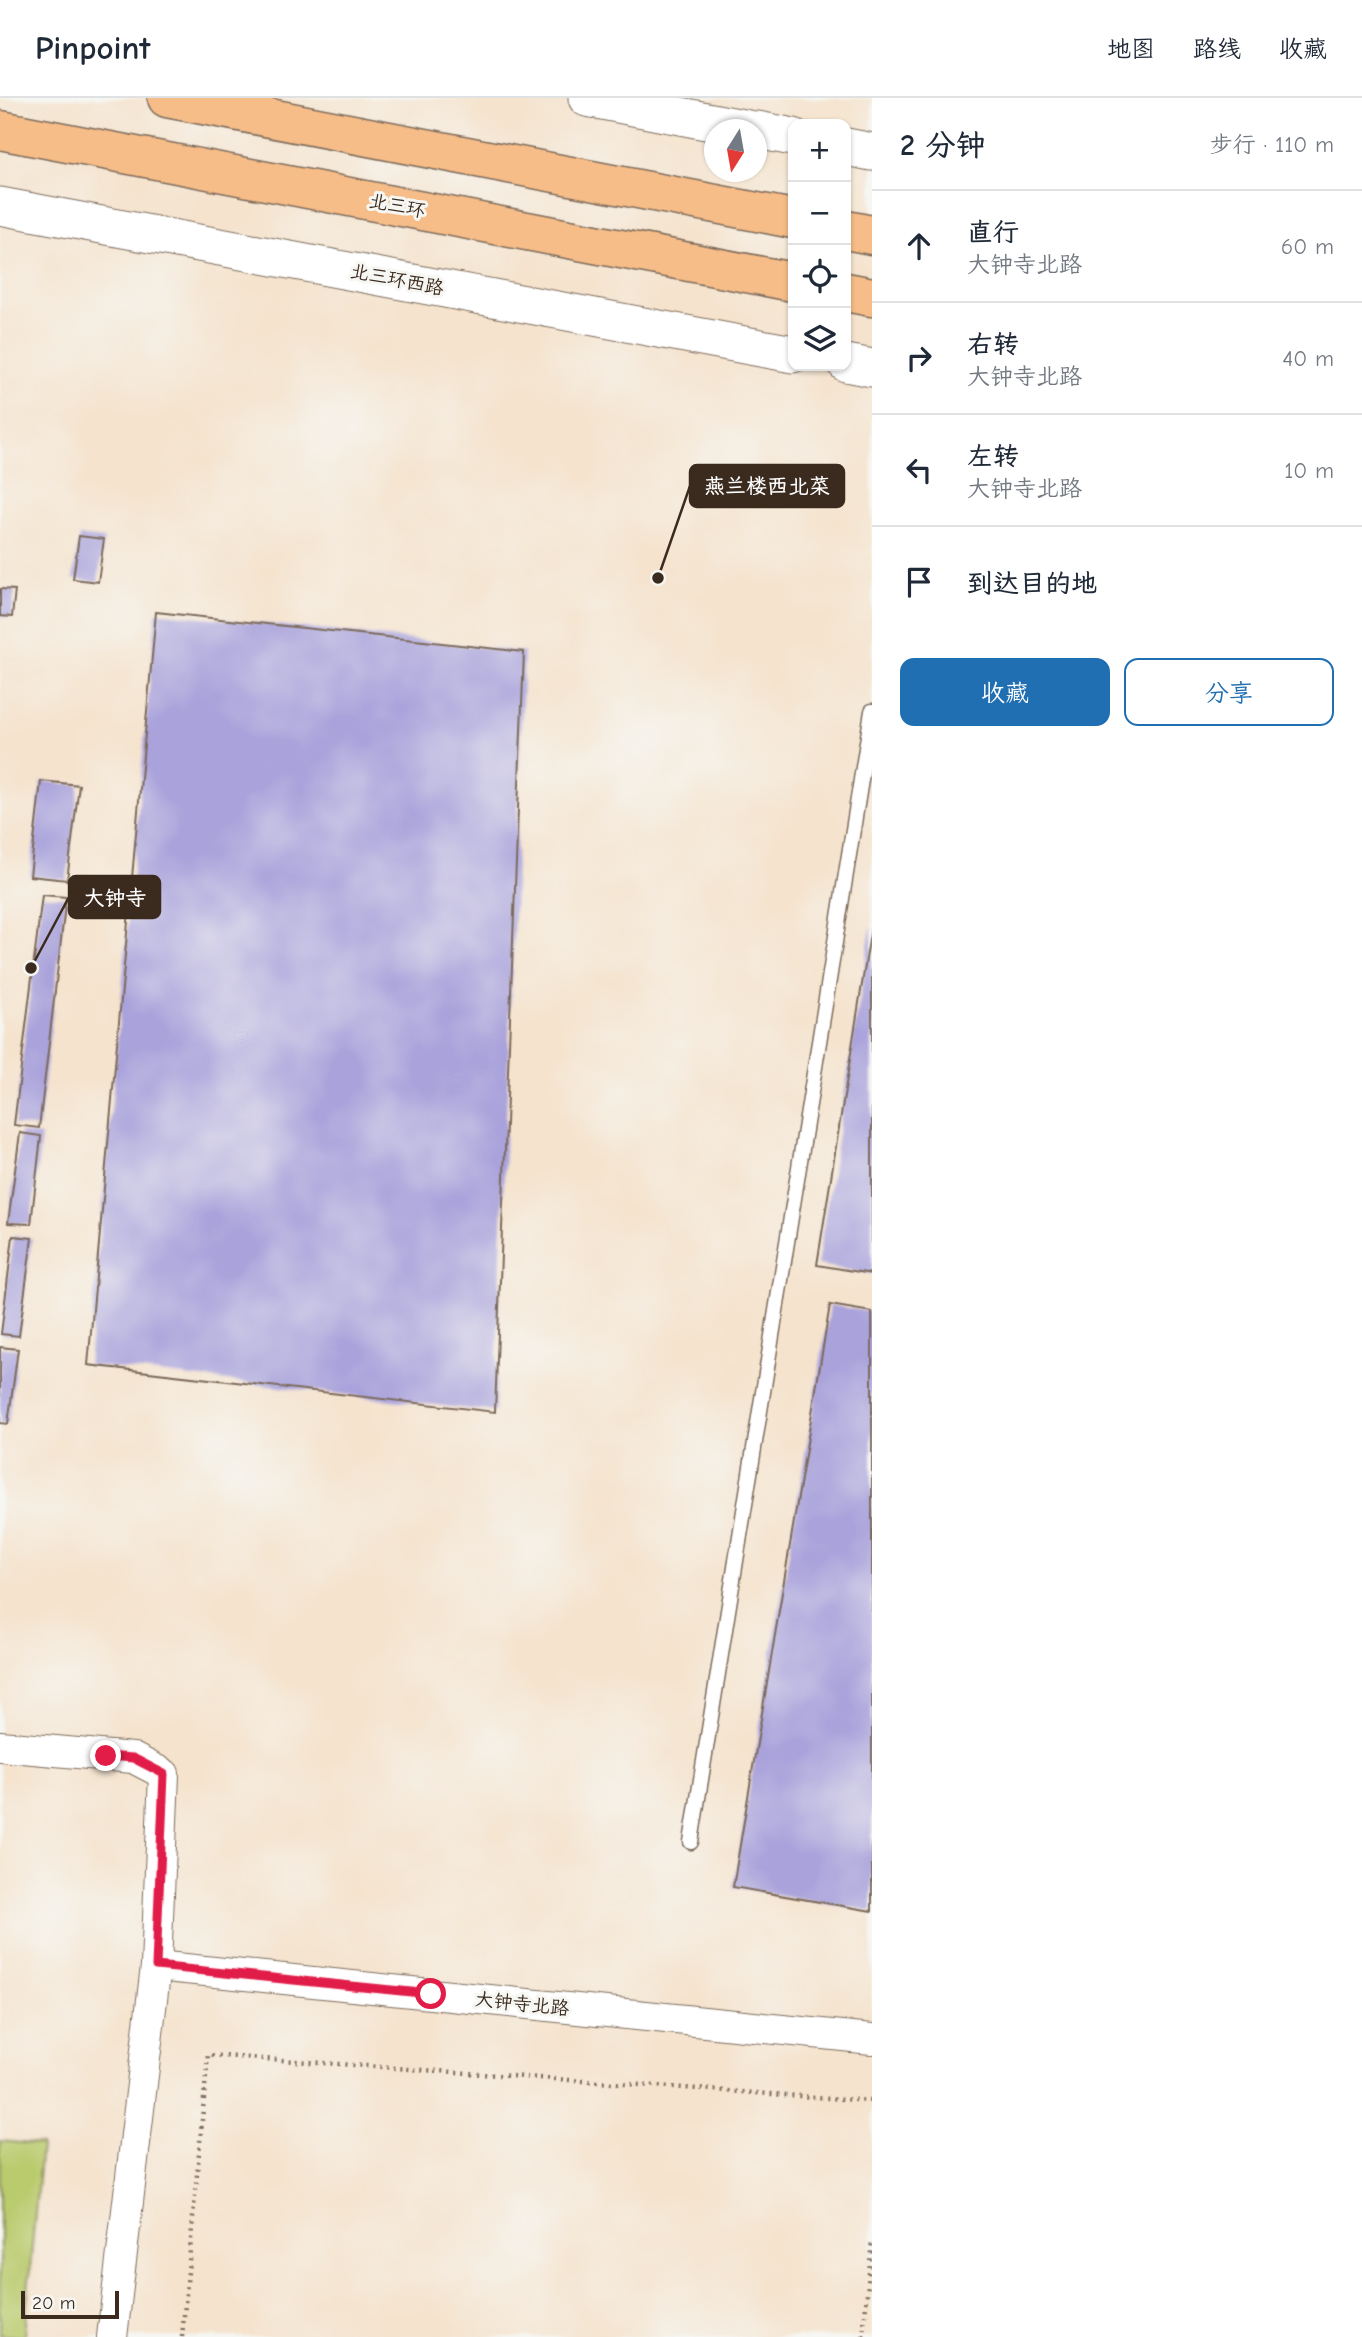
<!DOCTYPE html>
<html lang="zh">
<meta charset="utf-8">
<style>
body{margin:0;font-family:"Comic Neue","LXGW WenKai TC",sans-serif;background:#f6f6f7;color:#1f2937}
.controls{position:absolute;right:21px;top:21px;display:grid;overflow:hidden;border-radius:14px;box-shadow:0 2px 5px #0004}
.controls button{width:63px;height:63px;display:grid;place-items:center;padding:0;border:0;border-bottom:2px solid #e0e1e3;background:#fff;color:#1f2937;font:35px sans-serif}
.compass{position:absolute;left:704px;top:21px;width:63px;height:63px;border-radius:50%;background:#fff;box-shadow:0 2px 5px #0004;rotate:191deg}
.scale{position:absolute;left:21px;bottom:18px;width:98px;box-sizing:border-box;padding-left:7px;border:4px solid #3b2a1e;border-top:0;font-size:19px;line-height:24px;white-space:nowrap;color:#3b2a1e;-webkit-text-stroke:5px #f6f6f2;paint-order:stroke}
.stop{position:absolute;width:21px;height:21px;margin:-16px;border:5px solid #e11d48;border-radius:50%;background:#fff}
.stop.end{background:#e11d48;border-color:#fff;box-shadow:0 2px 7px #0008}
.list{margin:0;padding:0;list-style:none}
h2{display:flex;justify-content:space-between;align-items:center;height:91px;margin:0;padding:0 28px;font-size:30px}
h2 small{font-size:23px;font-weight:400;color:#747a83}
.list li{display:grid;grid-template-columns:46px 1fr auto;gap:21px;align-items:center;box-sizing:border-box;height:112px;padding:0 28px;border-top:2px solid #e0e1e3}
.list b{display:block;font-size:26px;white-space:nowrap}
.list p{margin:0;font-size:23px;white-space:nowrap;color:#747a83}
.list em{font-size:23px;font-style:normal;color:#747a83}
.actions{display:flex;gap:14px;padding:21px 28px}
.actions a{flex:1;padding:16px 0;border:2px solid #1f6fb2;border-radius:14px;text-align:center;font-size:24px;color:#1f6fb2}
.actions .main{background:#1f6fb2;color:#fff}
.icon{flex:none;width:38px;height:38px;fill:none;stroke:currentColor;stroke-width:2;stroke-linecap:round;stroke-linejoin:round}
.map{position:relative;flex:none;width:872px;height:2239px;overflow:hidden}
header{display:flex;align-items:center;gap:42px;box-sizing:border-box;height:98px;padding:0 35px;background:#fff;border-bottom:2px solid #e0e1e3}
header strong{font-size:33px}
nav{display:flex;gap:38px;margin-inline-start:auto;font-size:24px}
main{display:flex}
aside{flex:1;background:#fff}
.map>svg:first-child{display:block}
</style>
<header>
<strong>Pinpoint</strong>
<nav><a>地图</a><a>路线</a><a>收藏</a></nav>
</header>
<main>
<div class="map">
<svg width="872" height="2239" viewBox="0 0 872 2239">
<rect width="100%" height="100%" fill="#f6f6f2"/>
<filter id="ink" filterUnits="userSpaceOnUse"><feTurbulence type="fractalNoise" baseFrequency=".0143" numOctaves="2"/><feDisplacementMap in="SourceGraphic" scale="14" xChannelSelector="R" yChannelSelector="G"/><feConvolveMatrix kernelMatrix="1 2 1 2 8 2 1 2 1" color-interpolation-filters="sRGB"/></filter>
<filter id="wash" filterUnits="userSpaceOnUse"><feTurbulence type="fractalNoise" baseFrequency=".00686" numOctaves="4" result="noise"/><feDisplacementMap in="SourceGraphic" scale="28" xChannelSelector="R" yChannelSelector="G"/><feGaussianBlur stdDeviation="1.57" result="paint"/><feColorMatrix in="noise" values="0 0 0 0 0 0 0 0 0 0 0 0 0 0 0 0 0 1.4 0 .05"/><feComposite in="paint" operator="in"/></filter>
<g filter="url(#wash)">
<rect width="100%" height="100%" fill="#f5e3cd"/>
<path fill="#bacb6e" stroke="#7a7a46" stroke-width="2" d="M0,2043L41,2047L24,2239L0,2237Z"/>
<g id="blocks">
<g fill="#a9a2db">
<path d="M79,438L104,441L98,484L73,481Z"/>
<path d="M0,491L15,492L12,519L0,518Z"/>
<path d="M156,514L524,554L495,1314L88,1267Z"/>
<path d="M41,683L79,687L67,782L30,778Z"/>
<path d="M42,797L66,799L39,1030L14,1027Z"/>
<path d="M871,830H872V1176L817,1167Z"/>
<path d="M20,1035L41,1038L31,1126L8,1125Z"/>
<path d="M13,1138L32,1140L19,1238L1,1236Z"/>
<path d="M830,1207L872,1214V1813L733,1789Z"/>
<path d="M0,1249L18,1251L8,1326L0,1325Z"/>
</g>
</g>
</g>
<g filter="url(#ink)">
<use href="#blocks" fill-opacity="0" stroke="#7c6b5b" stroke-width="2"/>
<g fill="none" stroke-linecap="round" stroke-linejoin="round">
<defs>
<path id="service" d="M691,1744L872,613"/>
<g id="minor">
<path d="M0,1648L133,1660L164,1676L156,1868L112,2239"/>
<path d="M156,1868L872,1941"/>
</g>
<g id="tertiary">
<path d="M587,0L753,32"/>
<path d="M757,32L793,39"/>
<path d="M846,49L872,54"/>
<path d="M0,108L793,256"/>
<path d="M846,265L872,270"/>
</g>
<g id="trunk">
<path d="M167,0L793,121"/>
<path d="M0,32L793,184"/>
<path d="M846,132L872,137"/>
<path d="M846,194L872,199"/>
</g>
</defs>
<use href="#service" stroke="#7c6b5b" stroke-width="17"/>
<use href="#minor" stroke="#7c6b5b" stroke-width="32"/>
<use href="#tertiary" stroke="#7c6b5b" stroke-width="39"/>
<use href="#trunk" stroke="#7c6b5b" stroke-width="41"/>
<g stroke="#7c6b5b" stroke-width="4.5" stroke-dasharray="2 5" stroke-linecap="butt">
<path d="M182,2239L208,1957L872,2003"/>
<path d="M863,2239L872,2142"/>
</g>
<use href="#service" stroke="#fff" stroke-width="14"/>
<use href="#minor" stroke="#fff" stroke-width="30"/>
<use href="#tertiary" stroke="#fff" stroke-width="37"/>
<use href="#trunk" stroke="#f7bd88" stroke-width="38"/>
</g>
</g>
<g fill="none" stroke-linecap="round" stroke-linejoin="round" filter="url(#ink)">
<path stroke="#e11d48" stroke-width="9" d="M106,1658L133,1660L164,1676L156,1868L431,1896"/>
</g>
<g text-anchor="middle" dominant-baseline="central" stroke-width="6" stroke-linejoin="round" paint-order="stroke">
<g font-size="19" fill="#3b2a1e" stroke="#f6f6f2">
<text transform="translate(397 108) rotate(11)">北三环</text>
<text transform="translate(397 182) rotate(11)">北三环西路</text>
<text transform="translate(522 1906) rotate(6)">大钟寺北路</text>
</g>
</g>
<path fill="none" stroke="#3b2a1e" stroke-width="2.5" d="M658 480L690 388M31 870L69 799"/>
<g fill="#3b2a1e" stroke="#f6f6f2" stroke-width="2.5">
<circle cx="658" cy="480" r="7"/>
<circle cx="31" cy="870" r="7"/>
</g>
<g fill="#3b2a1e" stroke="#3b2a1e" stroke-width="2.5">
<rect x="690" y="367" width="154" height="42" rx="7"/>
<rect x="69" y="778" width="91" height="42" rx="7"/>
</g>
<g font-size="21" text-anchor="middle" font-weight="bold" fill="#fff">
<text x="767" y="395">燕兰楼西北菜</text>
<text x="115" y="807">大钟寺</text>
</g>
</svg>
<div class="controls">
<button>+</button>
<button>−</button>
<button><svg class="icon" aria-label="locate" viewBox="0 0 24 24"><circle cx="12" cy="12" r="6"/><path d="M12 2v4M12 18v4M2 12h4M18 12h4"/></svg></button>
<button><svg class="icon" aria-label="layers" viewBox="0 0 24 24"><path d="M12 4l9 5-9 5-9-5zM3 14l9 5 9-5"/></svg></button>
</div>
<svg class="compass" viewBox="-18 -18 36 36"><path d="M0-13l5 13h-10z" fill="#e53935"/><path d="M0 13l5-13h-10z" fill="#747a83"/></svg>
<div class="scale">20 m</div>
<div class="stop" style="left:431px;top:1896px"></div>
<div class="stop end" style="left:106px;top:1658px"></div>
</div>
<aside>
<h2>2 分钟<small>步行 · 110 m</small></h2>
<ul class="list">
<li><svg class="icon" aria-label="ahead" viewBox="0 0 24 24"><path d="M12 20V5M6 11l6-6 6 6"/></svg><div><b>直行</b><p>大钟寺北路</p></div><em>60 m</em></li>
<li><svg class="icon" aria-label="right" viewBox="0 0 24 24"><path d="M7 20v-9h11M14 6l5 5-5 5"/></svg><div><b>右转</b><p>大钟寺北路</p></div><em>40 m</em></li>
<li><svg class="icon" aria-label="left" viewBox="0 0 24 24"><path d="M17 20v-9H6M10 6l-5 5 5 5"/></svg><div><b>左转</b><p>大钟寺北路</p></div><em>10 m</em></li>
<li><svg class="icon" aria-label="arrive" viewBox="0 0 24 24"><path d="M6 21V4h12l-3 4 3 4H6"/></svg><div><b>到达目的地</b></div></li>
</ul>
<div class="actions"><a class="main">收藏</a><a>分享</a></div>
</aside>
</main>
